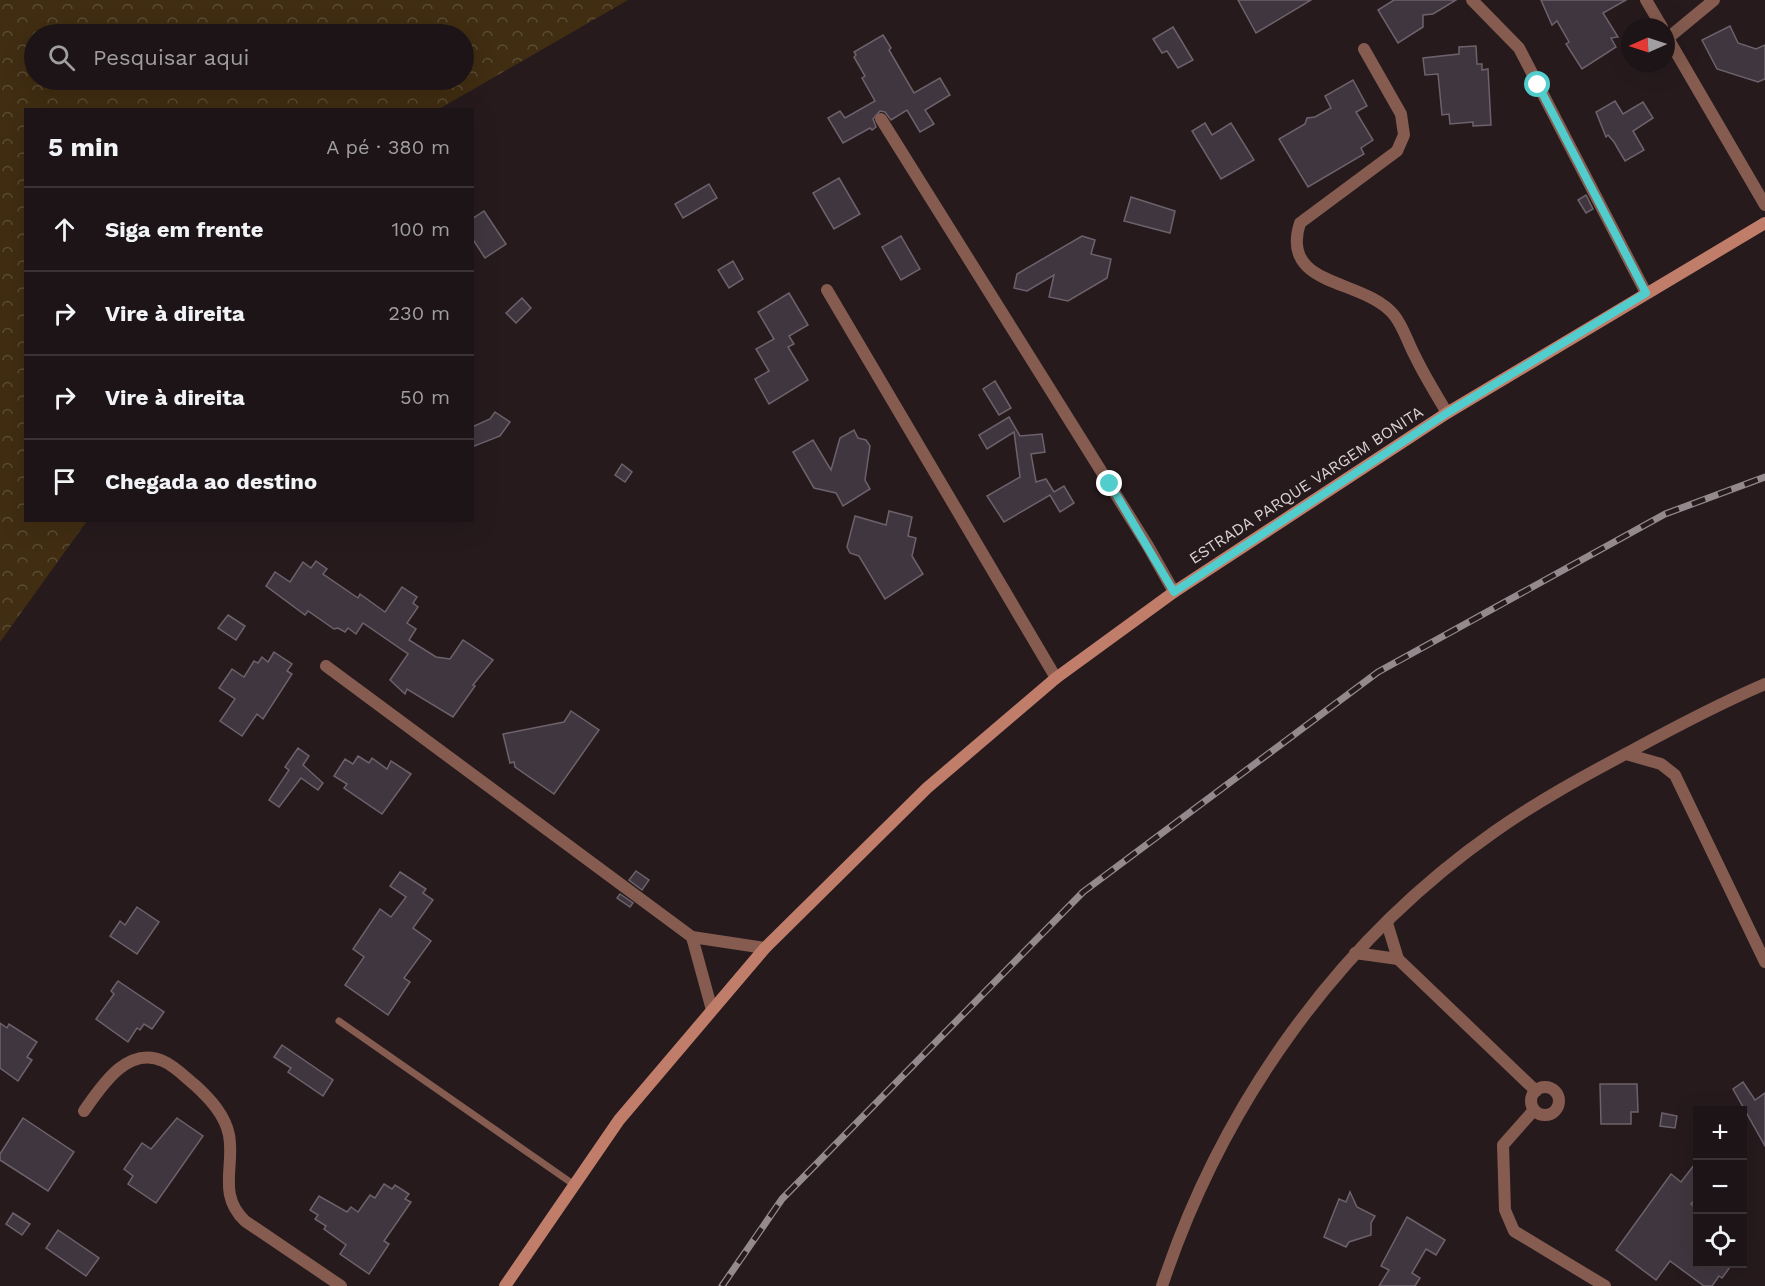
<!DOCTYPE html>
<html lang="pt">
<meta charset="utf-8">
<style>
body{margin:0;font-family:"Work Sans",sans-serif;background:#251d1f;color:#f1f3f6}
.controls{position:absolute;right:18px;bottom:18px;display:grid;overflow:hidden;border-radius:0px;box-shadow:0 6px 24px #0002}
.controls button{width:54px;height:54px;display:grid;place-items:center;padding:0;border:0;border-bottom:2px solid #3a3335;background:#1c1416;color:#f1f3f6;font:30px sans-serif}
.compass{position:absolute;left:1621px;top:18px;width:54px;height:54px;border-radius:50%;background:#1c1416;box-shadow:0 6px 24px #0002;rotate:267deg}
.stop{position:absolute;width:18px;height:18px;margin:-14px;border:4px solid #52cdcd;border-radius:50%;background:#fff}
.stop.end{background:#52cdcd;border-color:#fff;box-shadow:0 2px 6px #0008}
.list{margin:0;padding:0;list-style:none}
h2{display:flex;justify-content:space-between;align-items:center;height:78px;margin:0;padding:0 24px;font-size:26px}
h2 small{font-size:20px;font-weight:400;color:#a09ea1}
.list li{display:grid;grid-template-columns:39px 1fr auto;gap:18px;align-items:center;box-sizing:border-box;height:84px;padding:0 24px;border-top:2px solid #3a3335}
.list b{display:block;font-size:22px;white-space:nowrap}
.list em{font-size:20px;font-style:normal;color:#a09ea1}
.icon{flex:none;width:33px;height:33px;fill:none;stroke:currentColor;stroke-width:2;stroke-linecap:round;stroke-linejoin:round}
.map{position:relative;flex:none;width:1765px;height:1286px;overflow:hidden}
.search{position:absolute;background:#1c1416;box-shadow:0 6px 24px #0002;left:24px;top:24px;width:450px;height:66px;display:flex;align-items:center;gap:15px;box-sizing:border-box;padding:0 21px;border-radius:33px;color:#a09ea1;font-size:22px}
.panel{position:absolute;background:#1c1416;box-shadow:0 6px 24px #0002;left:24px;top:108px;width:450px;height:414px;border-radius:0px}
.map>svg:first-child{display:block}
</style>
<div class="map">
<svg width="1765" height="1286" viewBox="0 0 1765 1286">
<defs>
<pattern id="forest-crowns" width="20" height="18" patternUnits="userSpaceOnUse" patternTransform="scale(1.5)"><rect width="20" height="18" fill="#402d12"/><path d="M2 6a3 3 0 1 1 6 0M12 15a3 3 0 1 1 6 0" fill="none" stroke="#5b4b34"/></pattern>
</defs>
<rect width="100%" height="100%" fill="#261a1d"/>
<path fill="url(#forest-crowns)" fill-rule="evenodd" d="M0,0H628L439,109L26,110V520L87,521L0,642ZM34,34H464V80H34Z"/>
<g fill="#40363f" stroke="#6d626b" stroke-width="1.5">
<path d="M1238,0H1311L1256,33Z"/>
<path d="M1394,0H1456L1433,14L1423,15V27L1398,43L1378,10Z"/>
<path d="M1541,0H1626L1603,13L1618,37L1611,38L1616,47L1582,69L1566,44L1569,42L1557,21L1552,25Z"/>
<path d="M1730,26L1738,43L1756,49L1765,45V79L1758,82L1717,69L1702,40Z"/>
<path d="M1173,27L1193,60L1178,68L1167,51L1162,53L1153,39Z"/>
<path d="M883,35L891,48L889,50L914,93L940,78L950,95L925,110L934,124L920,132L907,110L891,120L885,112L880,111L873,119L876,127L872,130L870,128L843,143L828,118L840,111L845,118L875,101L862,78L865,76L854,57L856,55L854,52Z"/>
<path d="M1476,46L1477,64H1482V70L1488,69L1491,125L1473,126V122L1450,124L1449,114L1442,115L1438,74L1425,75L1423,58L1459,54V47Z"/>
<path d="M1353,80L1367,106L1356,112L1373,140L1361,148L1364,154L1308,187L1279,139L1305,124L1307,118L1315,117L1331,108L1325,96Z"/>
<path d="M1615,101L1623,114L1643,102L1653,118L1633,131L1644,150L1625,161L1614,142L1608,135L1606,137L1596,112Z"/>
<path d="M1205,123L1212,135L1231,123L1254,160L1221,179L1192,131Z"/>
<path d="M839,178L860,214L834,229L813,193Z"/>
<path d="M709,184L717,198L683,218L675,204Z"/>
<path d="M1586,195L1593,209L1586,213L1578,200Z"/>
<path d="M1131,197L1175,211L1170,233L1124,221Z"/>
<path d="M484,211L506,244L485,258L472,238V219Z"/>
<path d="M901,236L920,269L901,280L882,247Z"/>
<path d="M1082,236L1095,240L1091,254L1111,259L1107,278L1068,301L1049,297L1054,275L1027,291L1014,288L1017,274Z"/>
<path d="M733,261L743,279L729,288L718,270Z"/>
<path d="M789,293L808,325L789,336L794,344L788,347L808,380L769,404L755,379L769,371L756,349L774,339L758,312Z"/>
<path d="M522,298L531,308L516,323L506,313Z"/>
<path d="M995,381L1011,408L999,415L983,389Z"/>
<path d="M495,412L510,422L500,436L472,447V427L490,419Z"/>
<path d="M1009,417L1020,436L1042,434L1045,452L1031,454L1036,482L1046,479L1054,492L1064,486L1074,503L1060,512L1050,495L1004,522L987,496L1020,477L1014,432L987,449L979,435Z"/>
<path d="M854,430L858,438L866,440L870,446L865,480L870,489L843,506L836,493L814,488L793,452L813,440L831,470L840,438Z"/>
<path d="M622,464L632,472L625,482L615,475Z"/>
<path d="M889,511L912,517L908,536L916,538L912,556L923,574L885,599L859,556L850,553L847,547L855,516L886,525Z"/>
<path d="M316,561L327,569L323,574L358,598L360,594L385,612L402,587L417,597L413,603L418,607L407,623L416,629L409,640L436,657L450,659L463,640L493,660L473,685L475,686L453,717L407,689L405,694L390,680L408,654L363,623L356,634L348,628L345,632L338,628L334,629L308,611L305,615L266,586L275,572L290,582L303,562L311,568Z"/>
<path d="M228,615L245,626L236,640L218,628Z"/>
<path d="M274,652L292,664L287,671L292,674L263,719L257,714L242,736L220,721L235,699L219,688L232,669L244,677L254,661L258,663L262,657L268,662Z"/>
<path d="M571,711L599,730L554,794L515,767L514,762L510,763L503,734L564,722Z"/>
<path d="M298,748L309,756L303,765L323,783L318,790L301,778L279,807L269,800L289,770L285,767Z"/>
<path d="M358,756L369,763L372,758L387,769L391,761L411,774L382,814L344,788L347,784L334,776L345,759L353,764Z"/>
<path d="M636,871L649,880L642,890L629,880Z"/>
<path d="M400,872L426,889L423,893L433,900L413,928L431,941L404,978L410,982L388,1015L345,985L364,957L353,949L380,909L391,917L406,897L390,886Z"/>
<path d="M620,894L633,903L630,907L617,898Z"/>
<path d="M137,907L159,922L137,954L110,936L120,921L125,925Z"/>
<path d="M118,981L164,1012L152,1029L144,1024L140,1030L137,1028L128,1042L96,1019L114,994L111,991Z"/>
<path d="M0,1023L7,1028L9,1024L37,1042L27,1057L32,1060L18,1081L0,1068Z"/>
<path d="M282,1045L333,1080L323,1096L288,1072L291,1068L274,1057Z"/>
<path d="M1743,1082L1755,1100L1765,1093V1146L1733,1089Z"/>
<path d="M1600,1084H1637L1638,1112H1631V1124H1601Z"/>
<path d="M1662,1113L1677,1116L1675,1128L1660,1126Z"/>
<path d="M23,1118L74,1152L48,1191L0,1160V1154Z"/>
<path d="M177,1118L203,1136L156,1203L128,1184L133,1176L124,1169L142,1143L151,1149Z"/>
<path d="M1698,1160V1197L1691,1204L1698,1209V1263H1733L1722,1278L1719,1276L1712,1286H1704L1670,1261L1656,1280L1616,1250L1671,1174L1681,1182Z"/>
<path d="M384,1184L392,1189L395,1185L409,1194L405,1199L411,1202L384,1241L389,1244L369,1274L340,1254L346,1245L324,1229L326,1226L315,1219L318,1215L310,1210L319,1196L347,1212L351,1207L358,1212L370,1195L375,1198Z"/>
<path d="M1350,1192L1357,1207L1375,1216L1371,1223V1235L1349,1242L1346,1247L1324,1237L1339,1199L1346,1202Z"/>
<path d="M13,1213L30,1224L22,1235L6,1224Z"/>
<path d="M1407,1217L1445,1240L1436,1255L1426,1249L1412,1273L1420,1278L1415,1286H1379L1389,1270L1381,1266Z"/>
<path d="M58,1230L99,1258L86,1276L46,1248Z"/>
</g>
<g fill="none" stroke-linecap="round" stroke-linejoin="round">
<path stroke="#855c4f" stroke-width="7" d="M339,1021L573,1184"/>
<g stroke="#855c4f" stroke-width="12">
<path d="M1472,0L1519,48L1646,293"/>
<path d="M1646,0L1662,27"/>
<path d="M1666,35L1765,205"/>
<path d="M1668,38L1714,0"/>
<path d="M1364,49L1401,114L1404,135L1397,151L1300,223C1279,288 1364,278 1394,315C1403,326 1408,343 1415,356C1424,375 1436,394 1447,413"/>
<path d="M881,119L1148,546L1174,592"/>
<path d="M827,290L1056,678"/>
<path d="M326,666L692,937L765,948"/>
<path d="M1626,754L1661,764L1675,775L1765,962"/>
<path d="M1387,923L1398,959L1536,1091"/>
<path d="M692,937L712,1010"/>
<path d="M1355,953L1398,959"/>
<circle cx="1545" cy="1101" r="14"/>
<path d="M1534,1110L1503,1145L1505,1210L1514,1231L1605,1286"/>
<path d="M84,1111C101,1087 127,1045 163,1061C175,1066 185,1077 196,1086C210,1099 225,1115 229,1135C235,1167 217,1194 245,1221L341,1286"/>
</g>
<path stroke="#855c4f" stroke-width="12" d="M1162,1286C1222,1105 1337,942 1494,832C1538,801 1584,776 1631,751C1675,727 1719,704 1765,684"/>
<path stroke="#c07e6a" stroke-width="12" d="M505,1286L619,1120L765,948L927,788L1056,678L1174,592L1447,413L1765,223"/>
<defs>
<path id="rail" d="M722,1286L782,1199L1083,892L1378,672L1665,514L1765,477"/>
</defs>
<use href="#rail" stroke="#94898c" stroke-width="7"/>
<use href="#rail" stroke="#261a1d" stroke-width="4.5" stroke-dasharray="14" stroke-linecap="butt"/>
</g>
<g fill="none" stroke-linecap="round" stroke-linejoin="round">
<path stroke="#52cdcd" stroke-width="8" d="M1110,484L1174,592L1447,413L1646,293L1538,85"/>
</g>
<g text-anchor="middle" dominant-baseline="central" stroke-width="5" stroke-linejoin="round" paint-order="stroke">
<g font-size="16" fill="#dcd3d5" stroke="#261a1d">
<text transform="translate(1306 485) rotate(-33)">ESTRADA PARQUE VARGEM BONITA</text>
</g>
</g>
</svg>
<div class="controls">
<button>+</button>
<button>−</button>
<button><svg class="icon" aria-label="locate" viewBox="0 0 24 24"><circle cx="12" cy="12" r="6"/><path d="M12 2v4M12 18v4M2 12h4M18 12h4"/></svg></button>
</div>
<svg class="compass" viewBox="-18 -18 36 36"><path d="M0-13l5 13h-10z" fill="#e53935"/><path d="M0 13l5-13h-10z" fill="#a09ea1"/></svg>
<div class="stop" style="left:1538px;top:85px"></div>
<div class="stop end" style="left:1110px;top:484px"></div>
<div class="search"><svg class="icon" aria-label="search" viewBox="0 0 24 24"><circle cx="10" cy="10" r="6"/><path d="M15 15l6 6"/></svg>Pesquisar aqui</div>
<section class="panel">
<h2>5 min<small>A pé · 380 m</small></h2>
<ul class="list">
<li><svg class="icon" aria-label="ahead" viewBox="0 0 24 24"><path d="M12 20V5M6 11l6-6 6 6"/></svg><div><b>Siga em frente</b></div><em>100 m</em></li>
<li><svg class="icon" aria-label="right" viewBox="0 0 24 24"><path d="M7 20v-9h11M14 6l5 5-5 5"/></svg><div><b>Vire à direita</b></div><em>230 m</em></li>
<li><svg class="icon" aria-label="right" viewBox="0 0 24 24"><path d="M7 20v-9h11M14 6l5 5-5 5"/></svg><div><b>Vire à direita</b></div><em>50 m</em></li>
<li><svg class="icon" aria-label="arrive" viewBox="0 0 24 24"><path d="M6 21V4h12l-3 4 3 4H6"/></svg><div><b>Chegada ao destino</b></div></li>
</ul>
</section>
</div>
